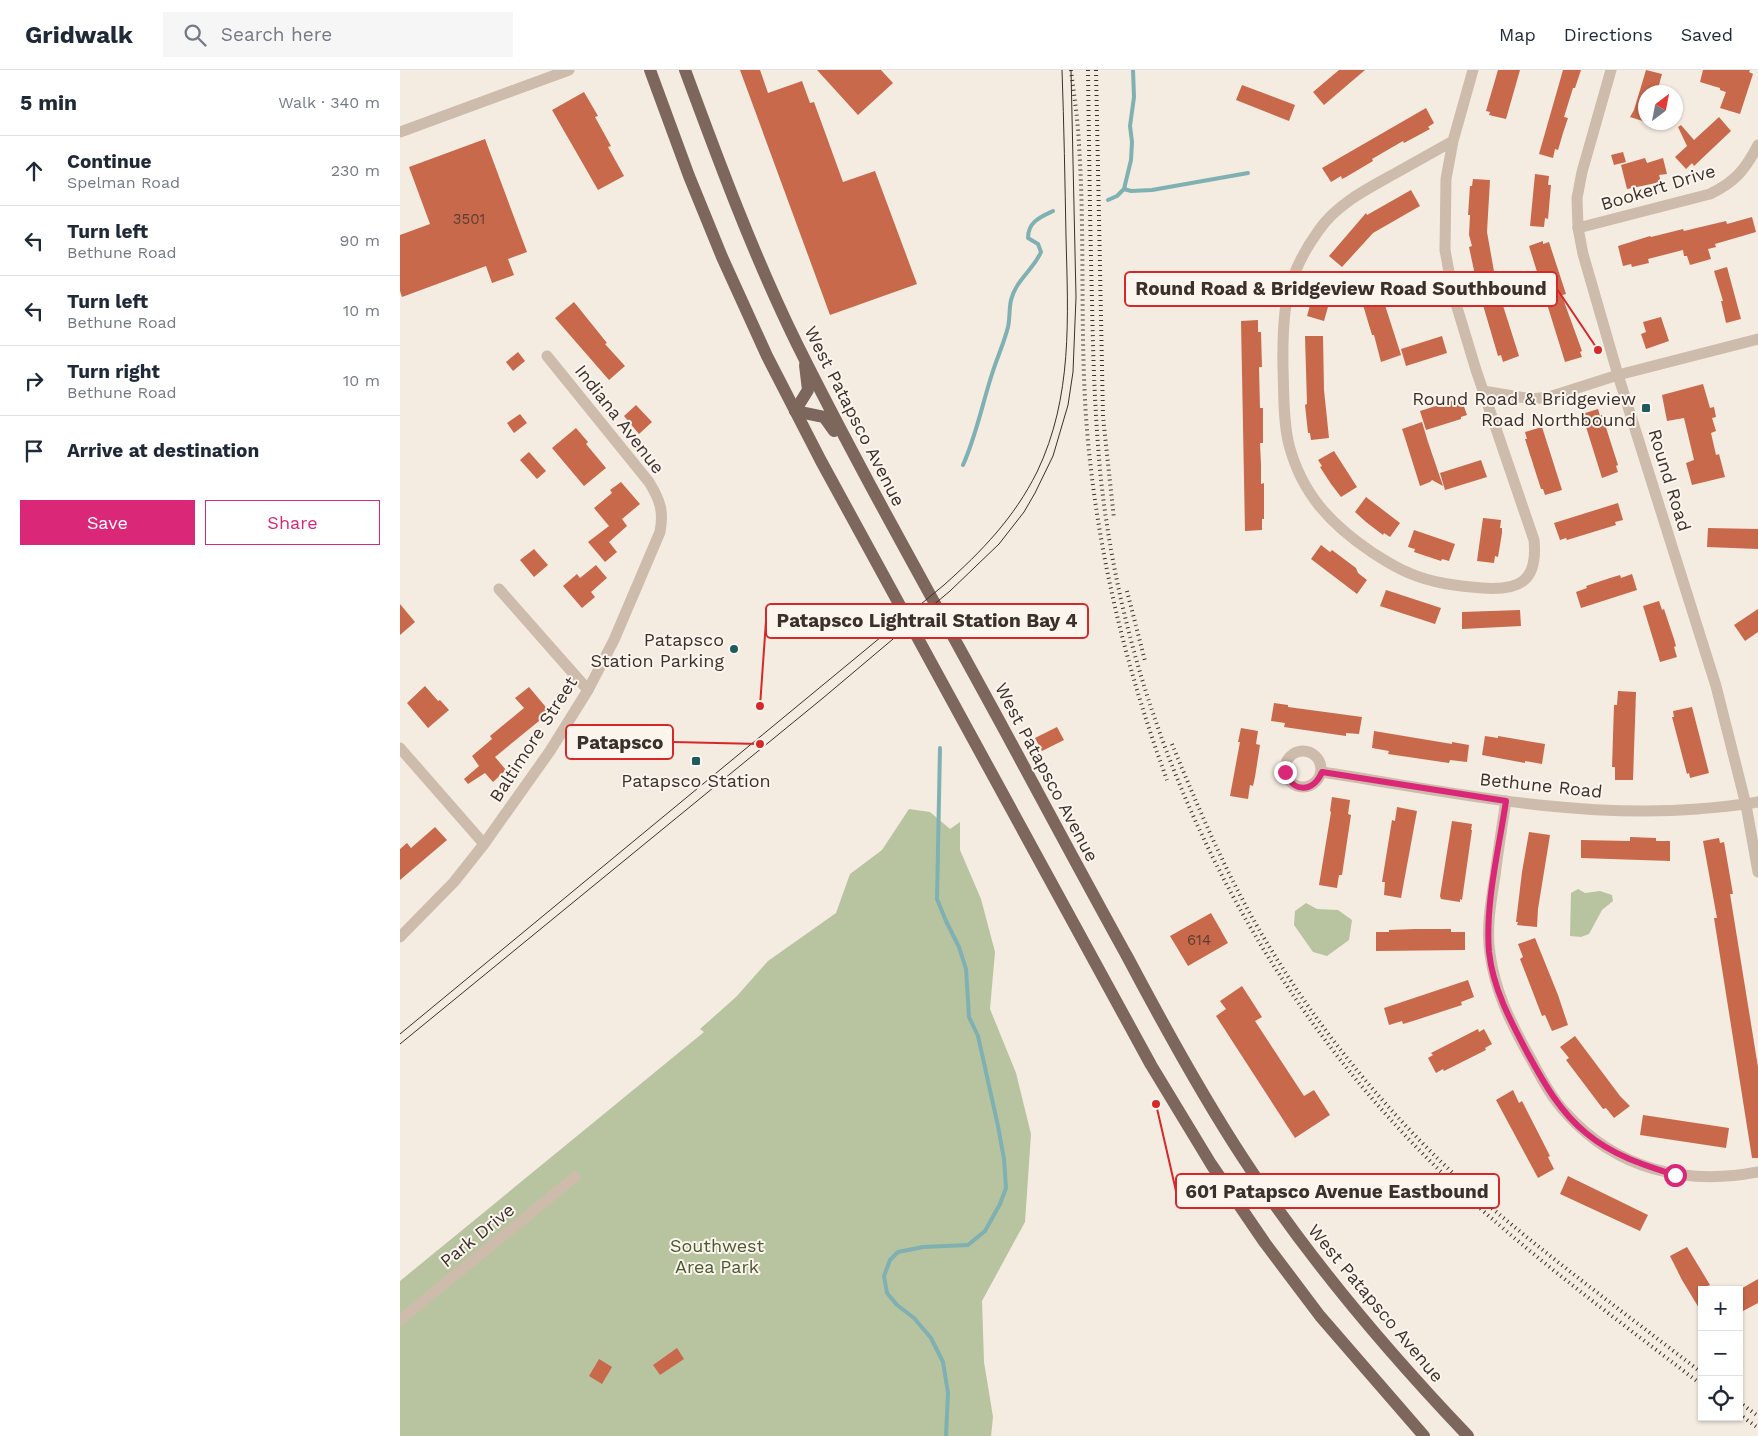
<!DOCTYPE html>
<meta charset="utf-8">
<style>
body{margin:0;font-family:"Work Sans",sans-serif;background:#f6f6f7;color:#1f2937}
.controls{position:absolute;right:15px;bottom:15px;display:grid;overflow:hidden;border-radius:0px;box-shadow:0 1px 4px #0004}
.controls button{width:45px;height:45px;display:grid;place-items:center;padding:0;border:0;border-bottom:1px solid #e0e1e3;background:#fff;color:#1f2937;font:25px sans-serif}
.compass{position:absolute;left:1238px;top:15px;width:45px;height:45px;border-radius:50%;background:#fff;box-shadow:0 1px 4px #0004;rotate:32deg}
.stop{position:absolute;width:15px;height:15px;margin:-11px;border:4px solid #db2777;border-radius:50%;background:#fff}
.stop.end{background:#db2777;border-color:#fff;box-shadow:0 1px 5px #0008}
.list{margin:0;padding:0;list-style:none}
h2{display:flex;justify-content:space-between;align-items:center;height:65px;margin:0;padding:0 20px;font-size:21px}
h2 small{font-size:16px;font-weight:400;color:#747a83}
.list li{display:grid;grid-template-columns:32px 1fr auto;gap:15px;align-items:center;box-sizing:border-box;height:70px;padding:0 20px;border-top:1px solid #e0e1e3}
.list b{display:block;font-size:19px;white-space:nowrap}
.list p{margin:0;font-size:16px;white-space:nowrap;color:#747a83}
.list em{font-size:16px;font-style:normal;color:#747a83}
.actions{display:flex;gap:10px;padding:15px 20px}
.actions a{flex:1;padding:11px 0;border:1px solid #db2777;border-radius:0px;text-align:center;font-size:18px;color:#db2777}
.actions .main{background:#db2777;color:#fff}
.icon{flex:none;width:28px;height:28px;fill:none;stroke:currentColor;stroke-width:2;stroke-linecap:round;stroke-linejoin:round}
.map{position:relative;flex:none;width:1358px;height:1366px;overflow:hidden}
header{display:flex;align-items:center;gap:30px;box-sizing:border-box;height:70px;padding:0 25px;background:#fff;border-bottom:1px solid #e0e1e3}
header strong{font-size:24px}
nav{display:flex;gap:28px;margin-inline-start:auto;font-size:18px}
.search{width:350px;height:45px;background:#f6f6f7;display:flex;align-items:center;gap:12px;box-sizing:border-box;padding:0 18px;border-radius:0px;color:#747a83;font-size:19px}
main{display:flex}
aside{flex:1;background:#fff}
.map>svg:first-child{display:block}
</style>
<header>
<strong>Gridwalk</strong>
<div class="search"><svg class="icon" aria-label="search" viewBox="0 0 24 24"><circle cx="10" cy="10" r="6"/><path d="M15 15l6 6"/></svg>Search here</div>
<nav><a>Map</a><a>Directions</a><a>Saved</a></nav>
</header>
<main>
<aside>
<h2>5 min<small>Walk · 340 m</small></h2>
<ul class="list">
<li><svg class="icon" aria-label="ahead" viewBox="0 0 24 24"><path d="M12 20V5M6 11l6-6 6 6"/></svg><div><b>Continue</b><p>Spelman Road</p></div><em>230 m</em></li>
<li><svg class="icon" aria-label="left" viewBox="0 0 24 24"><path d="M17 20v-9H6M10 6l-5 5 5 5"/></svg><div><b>Turn left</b><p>Bethune Road</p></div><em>90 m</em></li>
<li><svg class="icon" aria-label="left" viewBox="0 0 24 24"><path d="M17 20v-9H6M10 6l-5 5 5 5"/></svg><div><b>Turn left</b><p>Bethune Road</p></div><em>10 m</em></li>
<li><svg class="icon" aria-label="right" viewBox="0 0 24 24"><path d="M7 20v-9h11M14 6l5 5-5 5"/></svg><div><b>Turn right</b><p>Bethune Road</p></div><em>10 m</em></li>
<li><svg class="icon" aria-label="arrive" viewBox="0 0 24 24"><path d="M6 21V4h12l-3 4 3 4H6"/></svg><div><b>Arrive at destination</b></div></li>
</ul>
<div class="actions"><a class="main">Save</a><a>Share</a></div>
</aside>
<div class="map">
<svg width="1358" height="1366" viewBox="0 0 1358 1366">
<rect width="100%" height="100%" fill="#f4ebe1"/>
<g fill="#b8c4a0">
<path d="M509,739L530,742L550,759L560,752V780L581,829L595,882L590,939L616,1003L631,1064L625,1152L582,1231L584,1292L593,1347L591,1366H0V1211L304,962L300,959L336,927L368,891L436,843L450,804L482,780Z"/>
<path d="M1178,819L1185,823L1200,821L1212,825L1213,831L1202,840L1189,864L1181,867L1170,866L1171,823Z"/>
<path d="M906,833L917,839L938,840L952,850L949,870L927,886L913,882L894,855L895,841Z"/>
</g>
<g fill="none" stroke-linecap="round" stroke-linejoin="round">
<g stroke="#7fb0b2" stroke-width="4">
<path d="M724,119L731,121L752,120L848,103"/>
<path d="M708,130L717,126L724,119L731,90L732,72L730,56L734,27L733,0"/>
<path d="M563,395C576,366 582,335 592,304C597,288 604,273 608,257C610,248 609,239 611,230C616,210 633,200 641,182L638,174L628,168C628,152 640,147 653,141"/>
<path d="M540,678L537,829L546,851L559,877L566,899L569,947L578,966L598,1056L604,1089L606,1118L600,1134L585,1161L568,1175L523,1177L498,1182L490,1190L484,1206L487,1223L497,1235L514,1248L531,1268L543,1292L548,1323L546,1366"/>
</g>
</g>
<g fill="#c8694b">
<path d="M340,0H360L368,23L402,11L410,33L414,32L443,112L475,101L517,214L430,245Z"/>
<path d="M417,0H481L493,13L458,45Z"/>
<path d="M939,0H965L924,35L913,22Z"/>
<path d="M1098,0H1120L1106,49L1089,45L1090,42L1086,41Z"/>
<path d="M1163,0H1181L1175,18H1173L1164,47L1168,48L1163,63L1158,80L1155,79L1153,88L1139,84Z"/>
<path d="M1246,0L1262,4L1257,22H1246V52L1230,47L1234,40Z"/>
<path d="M1303,0H1350L1349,2L1353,4L1340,44L1320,38L1326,22L1320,20V18L1300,12Z"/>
<path d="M842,15L895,35L889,51L836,30Z"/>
<path d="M184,22L198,46L195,47L211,76L208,77L224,106L198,120L152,40Z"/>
<path d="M1026,38L1034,53L1028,57L1030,59L1004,73L1003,71L972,89L973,91L946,107L942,109L941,106L931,112L922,98Z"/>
<path d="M1319,47L1331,61L1294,96L1292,93L1286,99L1275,87L1287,76L1278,57L1281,55L1294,70Z"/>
<path d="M85,69L127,182L108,189L114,205L92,213L86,196L2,227L0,221V165L30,154L9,97Z"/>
<path d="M1223,82L1226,92L1214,95L1211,85Z"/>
<path d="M1245,88L1247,93L1263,88L1267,104L1259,105L1261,112L1227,119L1221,95Z"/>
<path d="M1135,104L1149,106L1148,115H1151L1148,149L1145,148L1144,157L1130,156Z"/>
<path d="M1073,109L1090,110L1087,162L1098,224L1099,223L1119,286L1103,292L1101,285L1098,286L1083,235H1085L1077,205H1075L1069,177L1072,176L1069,165L1070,145H1068L1070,116H1072Z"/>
<path d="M1011,120L1020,136L973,163L942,197L929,186L966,143L967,145Z"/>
<path d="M1352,147L1356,162L1315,174L1316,177L1308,179L1311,189L1290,195L1287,186H1284L1283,180L1248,189L1249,193L1232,197L1231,194L1223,196L1218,176L1250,166L1251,167L1283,159L1284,161L1326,151L1327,154Z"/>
<path d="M1143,171V174L1149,172L1166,224L1162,225L1166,237L1182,281L1180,282L1182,287L1165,292L1129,176Z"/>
<path d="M1327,197L1341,249L1326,253L1321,231H1323L1314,201Z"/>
<path d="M919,204L936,209L924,251L907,246Z"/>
<path d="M1022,204L1028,221L1021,223L1022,225L987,236L981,217Z"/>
<path d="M983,229L1001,285L981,292L974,265H972L963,235Z"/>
<path d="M174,232L207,273L205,274L225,296L209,310L155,248Z"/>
<path d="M1261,247L1269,271L1246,279L1241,264L1246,262L1243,252Z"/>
<path d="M858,250V262H861L862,297H859L860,338H863V373H860L861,394V414L864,413V449H862V460L845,461L841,251Z"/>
<path d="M905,266H923L924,320L929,368L911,370L910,363H908L905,335L907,334Z"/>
<path d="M1042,266L1047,283L1006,296L1001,279Z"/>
<path d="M118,282L125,291L113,301L106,292Z"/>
<path d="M1303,314L1310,338L1314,337L1316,347L1312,348L1316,361L1311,363L1316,385L1319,384L1325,407L1292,415L1286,393L1294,390L1284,348L1267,351L1262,325Z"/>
<path d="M1061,328L1067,345L1061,347V349L1026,360L1020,341Z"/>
<path d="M236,335L252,352L239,364L224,346Z"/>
<path d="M1198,339L1200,346L1202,345L1218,395L1216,396L1218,402L1202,408L1182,344Z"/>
<path d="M120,344L127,353L114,363L107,353Z"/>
<path d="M1022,352L1028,372L1043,416L1032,410L1030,412L1020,416L1005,368L1002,359Z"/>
<path d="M1142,357L1162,420L1145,425L1143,419H1141L1125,369H1127L1125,362Z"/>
<path d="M176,358L188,372L186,374L206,398L184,416L152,378Z"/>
<path d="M934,381L957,417L941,427L931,414L920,397L922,396L918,390Z"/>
<path d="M129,382L146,401L137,409L120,390Z"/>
<path d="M1081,390L1087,407L1045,420L1040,403Z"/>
<path d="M221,412L240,434L222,449L227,456L209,472L217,482L205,492L188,472L209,456L194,438L212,423L210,420Z"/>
<path d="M966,427L1000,453L990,467L984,463L983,465L966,452L955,442Z"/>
<path d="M1218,433L1223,450L1215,452L1216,455L1167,470L1166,468L1160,470L1154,453Z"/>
<path d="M1083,448L1101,450L1100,458H1102V463L1098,487L1095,486L1094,493L1077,491Z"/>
<path d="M1308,458L1358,459V479L1307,477Z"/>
<path d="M1014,460L1055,474L1049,491L1042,489L1041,491L1014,482L1015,479L1008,477Z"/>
<path d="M921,475L930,482L932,480L956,498L958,503L967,510L957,524L911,489Z"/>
<path d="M134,479L148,495L134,507L120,490Z"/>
<path d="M196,495L207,508L191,522L195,527L182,538L163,516L177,504L180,508Z"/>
<path d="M1232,504L1237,520L1181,538L1176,522L1187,518L1186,516L1207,509L1220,505L1221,508Z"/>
<path d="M986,520L1041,538L1035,554L980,536Z"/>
<path d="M1259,531L1262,540L1264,539L1274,569L1276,576L1274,577L1277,587L1260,592L1243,536Z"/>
<path d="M0,534L15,552L0,565Z"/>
<path d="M1358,539V562L1345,571L1334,555Z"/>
<path d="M1120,540L1121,556L1062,559V542Z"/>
<path d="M25,616L38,631L40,630L49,640L28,658L7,633Z"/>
<path d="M129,617L150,642L95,687L106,700L93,712L85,703L68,714L64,709L79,696L72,686L92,669L90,666L124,638L115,628Z"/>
<path d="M1218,621L1236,622L1233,710H1215V697H1212L1214,635H1217Z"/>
<path d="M874,633L888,635V637L962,647L959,664L946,663V666L884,657L885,653L871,651Z"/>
<path d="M1292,637L1309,703L1290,708L1289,703L1287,704L1272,647H1274L1273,641Z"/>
<path d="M657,657L664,670L642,681L635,668Z"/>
<path d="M841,658L858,661L856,674L860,675L855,707L853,716L850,715L848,729L830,726L840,672H838Z"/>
<path d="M974,661L1052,674V672L1069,675L1067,692L1050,690L1049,693L988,684L989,681L972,678Z"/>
<path d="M1085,666L1098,668V666L1145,674L1142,694L1125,691V693L1082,685Z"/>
<path d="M932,727L950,730L948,744L951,745L942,805H939L937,818L919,815L931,742L930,741Z"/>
<path d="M997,737L1017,741L1001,828L984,825L985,812H982L992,750L995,751Z"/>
<path d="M1052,751L1072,754L1071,760H1072L1062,830L1060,829V832L1041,829L1040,826Z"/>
<path d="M35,757L47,770L0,810V779L7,773L11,778Z"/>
<path d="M1129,762L1150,765L1138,839L1137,857L1117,855L1118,852H1116L1122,802Z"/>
<path d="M1230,767L1256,768V771H1270V791L1181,788V770L1230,771Z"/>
<path d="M1319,768L1320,773L1324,772L1333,824H1330L1358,997V1088H1352L1314,848H1317L1303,771Z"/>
<path d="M811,843L828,873L788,896L770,866Z"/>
<path d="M1015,859H1051V862H1065V880L976,881V862H989V860Z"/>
<path d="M1135,868L1158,925L1168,955L1152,961L1145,945L1142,946L1120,889L1123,887L1118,874Z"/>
<path d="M1068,910L1074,927L1061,932L1062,935L1013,951L1003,954L1002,951L989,955L984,938Z"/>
<path d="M842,916L862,947L855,951L904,1026L914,1020L930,1045L895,1068L816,946L826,939L820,931Z"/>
<path d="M1078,959L1079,962L1084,959L1092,974L1085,978L1086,980L1044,1001L1043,999L1036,1003L1028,988L1033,985L1031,983Z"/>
<path d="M1175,966L1220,1026L1230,1036L1214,1048L1206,1038L1203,1039L1166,990L1169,988L1160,977Z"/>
<path d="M1113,1020L1119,1033L1122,1031L1150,1086L1148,1087L1154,1099L1138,1108L1096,1030Z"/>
<path d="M1243,1045L1329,1058L1326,1078L1240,1065Z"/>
<path d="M1168,1106L1248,1145L1240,1161L1160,1124Z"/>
<path d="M1287,1177L1310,1215L1308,1216L1311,1220H1302V1243L1282,1210L1270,1186Z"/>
<path d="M1358,1209V1233L1343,1241L1342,1239L1339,1241V1220Z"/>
<path d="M277,1278L284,1289L260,1305L253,1295Z"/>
<path d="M199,1289L212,1297L202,1314L189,1306Z"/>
</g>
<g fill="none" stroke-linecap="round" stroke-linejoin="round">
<g stroke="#cdbbac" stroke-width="11">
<path d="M1211,0L1182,102L1177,128L1178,158L1183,184L1218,305L1316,616L1346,735L1358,802"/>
<path d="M0,62L169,0"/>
<path d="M1053,71C1033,82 1014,93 994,104C967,119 937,134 919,160C884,208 882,243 883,299C884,324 883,351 889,375C902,424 931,455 973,483C984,490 996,498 1009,503C1032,513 1057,516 1082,518C1121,521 1138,510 1134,470L1076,300L1053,224L1045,180L1046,109L1053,71L1073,0"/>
<path d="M1178,158L1310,124C1335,112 1345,100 1358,75"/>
<path d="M1083,321L1132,329L1149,327L1218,305L1358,269"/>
<path d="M99,519L188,620"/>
<path d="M0,678L84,774"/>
<circle cx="903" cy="699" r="18"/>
<path d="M922,702C1046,721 1171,749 1298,739C1318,737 1338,736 1358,732"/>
<path d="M1106,731C1102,756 1098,781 1095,806C1091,831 1086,858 1090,884C1095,921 1110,951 1127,982C1139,1003 1149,1025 1166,1043C1216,1099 1285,1116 1358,1102"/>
<path d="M0,867L54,812L84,774L150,681L188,620L214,570L260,462C264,441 260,430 249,412L147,286"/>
<path d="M0,1250L175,1107"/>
</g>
<g stroke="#7d675c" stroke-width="12">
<path d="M250,0L289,106L322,187L367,286L421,391L751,995L811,1094L865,1173L920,1246L1024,1366"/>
<path d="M285,0C319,92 353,184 396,272C462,405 536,534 607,665C647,739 687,814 728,888C764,956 801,1024 843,1088C908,1188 986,1280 1068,1366"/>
<path d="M395,341L424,347L434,361"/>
<path d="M395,341L408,320L405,295"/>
</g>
<g stroke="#3b302b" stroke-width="1">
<path d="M0,964L544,515C582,481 614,448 637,402C673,327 668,247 666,167C665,111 664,56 662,0"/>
<path d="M0,974L423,628L550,521L599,474L624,442L635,423L653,386L668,335L673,302L676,227L671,0"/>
</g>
<g stroke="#3b302b" stroke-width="4" stroke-dasharray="1 4" stroke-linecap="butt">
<path d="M671,0C674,25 678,50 679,75C685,166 680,256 686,347C695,472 724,593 767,710"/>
<path d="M688,0C689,77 690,154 692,231C693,288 695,344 700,400C726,660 849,912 1034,1095C1116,1176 1210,1244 1302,1315"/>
<path d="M696,0L703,347L714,449"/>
<path d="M727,521L745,591"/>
<path d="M772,674C793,725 814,775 839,823C900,940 988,1048 1087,1134C1156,1193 1230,1247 1302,1303"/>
<path d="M1339,1332L1358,1346"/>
<path d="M1339,1344L1358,1358"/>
</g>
</g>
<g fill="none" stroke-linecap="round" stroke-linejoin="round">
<path stroke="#db2777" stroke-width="6" d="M885,702C893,723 913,723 922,702L1106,731C1099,779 1085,833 1089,882C1093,919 1111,952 1128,984C1144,1013 1160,1042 1186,1063C1212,1085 1243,1095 1275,1105"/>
</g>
<g fill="#1f5a5e" stroke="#fbf5ee" stroke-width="2">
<rect x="1241" y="333" width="10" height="10" rx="2.5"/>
<circle cx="334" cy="579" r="5"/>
<rect x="291" y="686" width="10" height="10" rx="2.5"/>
</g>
<g text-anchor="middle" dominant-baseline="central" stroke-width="4" stroke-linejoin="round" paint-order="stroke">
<g font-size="15" fill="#5e3e33">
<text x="69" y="149">3501</text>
<text x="799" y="870">614</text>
</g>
<g font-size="18" fill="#3b302b" stroke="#fbf5ee">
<text transform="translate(1258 117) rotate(-17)">Bookert Drive</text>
<text transform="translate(455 346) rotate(63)">West Patapsco Avenue</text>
<text transform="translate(220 349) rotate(52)">Indiana Avenue</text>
<text transform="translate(1270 410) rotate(73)">Round Road</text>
<text transform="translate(133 669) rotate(-57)">Baltimore Street</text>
<text transform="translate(647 702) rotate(62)">West Patapsco Avenue</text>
<text transform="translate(1141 715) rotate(6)">Bethune Road</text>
<text transform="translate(77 1165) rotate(-39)">Park Drive</text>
<text transform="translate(976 1233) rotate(50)">West Patapsco Avenue</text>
</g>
<g font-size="18" fill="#3b302b" stroke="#fbf5ee" text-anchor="end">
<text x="1236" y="328">Round Road &amp; Bridgeview<tspan x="1236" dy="21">Road Northbound</tspan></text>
<text x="324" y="569">Patapsco<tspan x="324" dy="21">Station Parking</tspan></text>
<text x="296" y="710" text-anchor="middle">Patapsco Station</text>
</g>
<g font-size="18" fill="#4a5a2e" stroke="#fbf5ee">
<text x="317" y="1175">Southwest<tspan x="317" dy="21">Area Park</tspan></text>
</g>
</g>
<path fill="none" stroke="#d62828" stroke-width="2" d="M1198 280L1157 219M360 636L366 551M360 674L273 672M756 1034L776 1121"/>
<g fill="#d62828" stroke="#fbf5ee" stroke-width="2">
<circle cx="1198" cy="280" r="5"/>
<circle cx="360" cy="636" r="5"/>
<circle cx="360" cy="674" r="5"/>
<circle cx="756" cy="1034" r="5"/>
</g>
<g fill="#fbf5ee" stroke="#d62828" stroke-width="2">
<rect x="725" y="202" width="432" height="34" rx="5"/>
<rect x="366" y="534" width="322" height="34" rx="5"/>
<rect x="166" y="655" width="107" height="34" rx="5"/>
<rect x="776" y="1104" width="323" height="34" rx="5"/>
</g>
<g font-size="19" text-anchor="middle" font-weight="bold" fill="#3b302b">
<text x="941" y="225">Round Road &amp; Bridgeview Road Southbound</text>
<text x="527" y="557">Patapsco Lightrail Station Bay 4</text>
<text x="220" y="679">Patapsco</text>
<text x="937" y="1128">601 Patapsco Avenue Eastbound</text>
</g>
</svg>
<div class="controls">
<button>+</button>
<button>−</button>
<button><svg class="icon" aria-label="locate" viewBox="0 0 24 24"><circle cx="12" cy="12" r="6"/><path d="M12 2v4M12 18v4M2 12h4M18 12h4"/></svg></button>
</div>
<svg class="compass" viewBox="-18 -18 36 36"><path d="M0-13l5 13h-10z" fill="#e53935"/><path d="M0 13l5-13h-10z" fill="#747a83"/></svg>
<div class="stop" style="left:1275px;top:1105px"></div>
<div class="stop end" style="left:885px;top:702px"></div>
</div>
</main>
